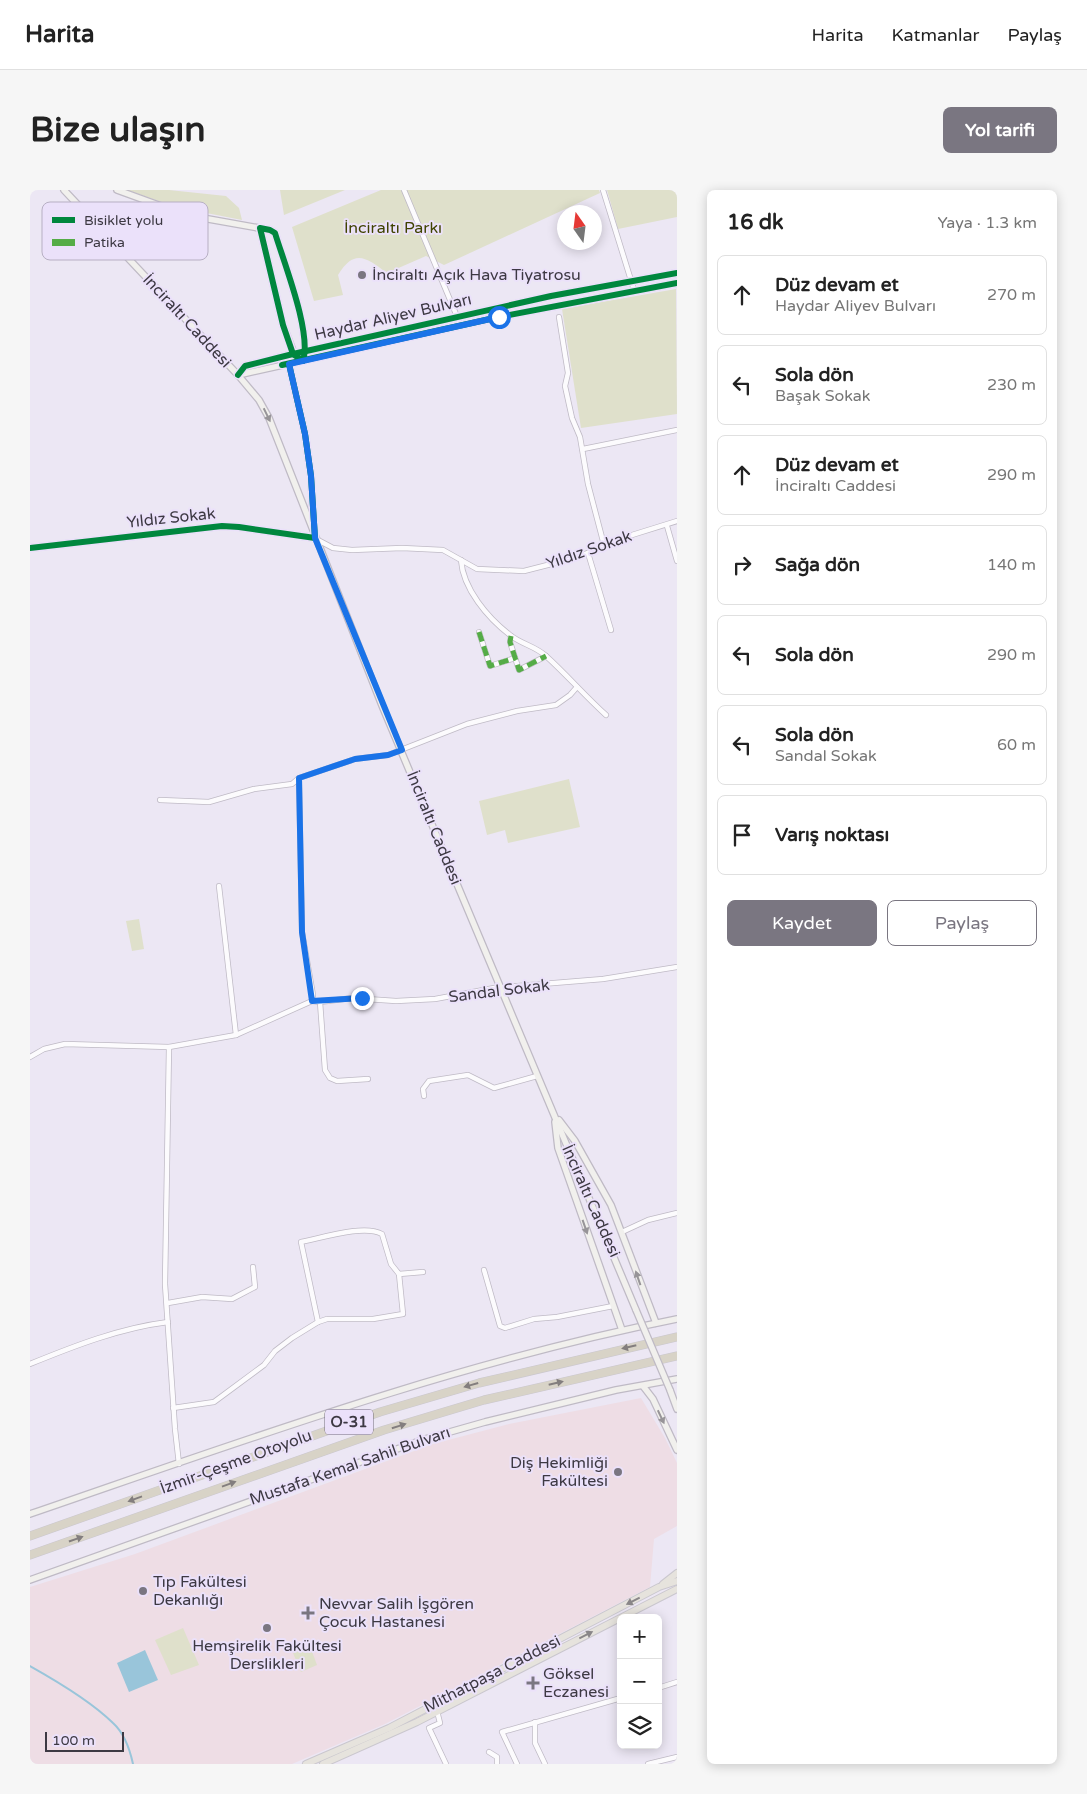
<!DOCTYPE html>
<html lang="tr">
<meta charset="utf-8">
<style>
body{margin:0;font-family:"Varela Round",sans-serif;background:#f6f6f6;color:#222}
.controls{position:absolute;right:15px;bottom:15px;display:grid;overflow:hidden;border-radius:8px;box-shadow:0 2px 12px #0003}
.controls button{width:45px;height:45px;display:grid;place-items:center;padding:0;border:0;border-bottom:1px solid #e0e0e0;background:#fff;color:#222;font:25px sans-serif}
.compass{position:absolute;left:527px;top:15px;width:45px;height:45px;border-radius:50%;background:#fff;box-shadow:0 2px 12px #0003;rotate:346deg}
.scale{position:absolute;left:15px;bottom:12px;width:79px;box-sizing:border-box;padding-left:5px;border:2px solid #3d3943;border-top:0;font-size:14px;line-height:18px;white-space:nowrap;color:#3d3943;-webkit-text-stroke:4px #ebe1fa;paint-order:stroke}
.stop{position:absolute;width:15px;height:15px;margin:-11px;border:4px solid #1a73e8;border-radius:50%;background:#fff}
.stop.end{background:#1a73e8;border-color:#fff;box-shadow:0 1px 5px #0008}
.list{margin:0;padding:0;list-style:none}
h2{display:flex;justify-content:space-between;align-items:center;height:65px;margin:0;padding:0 20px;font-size:21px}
h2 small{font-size:16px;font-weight:400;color:#767676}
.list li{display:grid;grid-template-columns:32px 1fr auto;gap:15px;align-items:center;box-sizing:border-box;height:80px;margin:0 10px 10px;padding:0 10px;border:1px solid #e0e0e0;border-radius:8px}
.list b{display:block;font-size:19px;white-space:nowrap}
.list p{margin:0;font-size:16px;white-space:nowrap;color:#767676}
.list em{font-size:16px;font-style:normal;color:#767676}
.actions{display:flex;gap:10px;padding:15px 20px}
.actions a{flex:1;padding:11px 0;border:1px solid #7a7681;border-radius:8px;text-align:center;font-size:18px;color:#7a7681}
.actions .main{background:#7a7681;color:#fff}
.icon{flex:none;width:28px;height:28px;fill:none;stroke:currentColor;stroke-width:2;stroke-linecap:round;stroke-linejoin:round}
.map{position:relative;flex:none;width:647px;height:1574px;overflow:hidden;border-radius:8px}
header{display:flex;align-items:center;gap:30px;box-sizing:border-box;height:70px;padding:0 25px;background:#fff;border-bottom:1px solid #e0e0e0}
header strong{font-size:24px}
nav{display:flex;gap:28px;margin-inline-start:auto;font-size:18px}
.intro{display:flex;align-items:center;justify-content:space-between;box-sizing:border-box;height:120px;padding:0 30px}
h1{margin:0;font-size:35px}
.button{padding:12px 22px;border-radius:8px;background:#7a7681;color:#fff;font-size:18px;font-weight:700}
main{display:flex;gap:30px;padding:0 30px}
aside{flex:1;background:#fff;border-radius:8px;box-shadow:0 2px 12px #0003}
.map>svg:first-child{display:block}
</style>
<header>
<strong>Harita</strong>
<nav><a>Harita</a><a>Katmanlar</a><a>Paylaş</a></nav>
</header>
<div class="intro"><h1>Bize ulaşın</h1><a class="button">Yol tarifi</a></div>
<main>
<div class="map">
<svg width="647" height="1574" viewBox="0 0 647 1574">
<rect width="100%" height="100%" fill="#ece7f4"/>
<path fill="#eedde5" d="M611,1208L635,1248L647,1273V1336L624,1349L620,1397L355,1534L262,1574H0V1397L105,1364L403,1254L479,1234Z"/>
<g fill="#dfe0cb">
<path d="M97,0H139L196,6L209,18L212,30L146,17Z"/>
<path d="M250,0H315L254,25Z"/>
<path d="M351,0H569L570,3L414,75L396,66L357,83C336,68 325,58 308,85L313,105L284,111L262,37Z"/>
<path d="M577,0H647V27L588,39Z"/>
<path d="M646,99L647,224L551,238L532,119Z"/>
<path d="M539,589L550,637L478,653L475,640L457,645L449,611Z"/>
<path d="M109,729L114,759L102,761L96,731Z"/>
<path d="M153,1438L169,1475L141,1485L125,1450Z"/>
<path d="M280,1456L287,1475L271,1482L263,1463Z"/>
</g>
<path fill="#99c5da" d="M115,1460L128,1490L99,1502L87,1473Z"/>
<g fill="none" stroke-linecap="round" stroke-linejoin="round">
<path stroke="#99c5da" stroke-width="2" d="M0,1476C25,1490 63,1513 83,1533C94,1543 100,1560 103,1574"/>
<defs>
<g id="street">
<path d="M374,0L431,136"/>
<path d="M573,0L604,100"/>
<path d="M529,127L538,183L535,196L542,228L550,247L558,294L574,355"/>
<path d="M553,259L647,240"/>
<path d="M637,336L647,371"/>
<path d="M286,349L303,358L322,360L372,358L413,360L447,379L494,381L545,368L602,345L647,331"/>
<path d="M558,363L581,440"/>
<path d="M431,370C433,399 458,428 480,445C491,454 505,456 516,466C537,485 555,506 576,525"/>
<path d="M449,442L460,476L485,468"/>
<path d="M481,446L480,452L489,480L516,466"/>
<path d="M269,588L272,742L283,805L282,811L290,812L295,880L300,888L307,891L338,889"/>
<path d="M130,610L179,612L224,599L262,594L269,588L325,569L358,565L437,534L487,521L526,515L540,505L547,497"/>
<path d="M189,696L206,845"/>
<path d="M290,812L322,808L366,811L405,809L464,798L573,789L647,777"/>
<path d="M139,857L135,1094L145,1239L149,1274"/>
<path d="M0,867L14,859L35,854L139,857L206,845L282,811"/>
<path d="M394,906L393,899L399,891L438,885L464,898L507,886"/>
<path d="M592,1042L618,1030L647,1023"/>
<path d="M454,1080L470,1136L475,1138L504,1129L527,1127L583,1116"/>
<path d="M138,1113L172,1107L202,1109L225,1097L223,1077"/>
<path d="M288,1132L297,1129H343L373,1124L369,1084"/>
<path d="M0,1174C44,1156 90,1138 138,1132"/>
<path d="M143,1218L184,1212L234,1175L245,1161L262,1148L288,1132L271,1052C292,1048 334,1034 352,1044L361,1074L369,1084L393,1082"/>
<path d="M628,1498L647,1492"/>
<path d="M407,1521L410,1533L399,1538L416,1574"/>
<path d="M505,1532V1553L515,1574"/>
<path d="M459,1562L467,1567V1574"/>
<path d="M487,1574L472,1542L591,1508"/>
<path d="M618,1574L647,1567"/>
</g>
<g id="secondary">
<path d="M34,0L208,185L229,210L239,228L353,518L606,1120"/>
<path d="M87,0L156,25L240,40L245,43C254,73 282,143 273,171"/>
<path d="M230,38L253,135L265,166"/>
<path d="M259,174L275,244L281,286L284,339"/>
<path d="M208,185L215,176L263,164L521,106L647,83"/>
<path d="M208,185L469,127L647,93"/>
<path d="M0,358L192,336L209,337L285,348"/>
<path d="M529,930L545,951L581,1015L626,1133"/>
<path d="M525,932L528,958L592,1140"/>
<path d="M613,1196L623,1209L647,1260"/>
<path d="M640,1200L647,1219"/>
<path d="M0,1324C213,1251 425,1173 647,1129"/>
<path d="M0,1390L395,1249L455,1232L586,1200L647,1189"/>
</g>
<g id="primary">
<path d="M633,1394L647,1383"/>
<path d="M276,1574L359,1538L629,1397L647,1391"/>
<path d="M293,1574L387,1532L647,1399"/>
</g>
<g id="highway">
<path d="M0,1346L350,1222L449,1193L647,1147"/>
<path d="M0,1365L354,1240L454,1210L647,1166"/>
</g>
</defs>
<use href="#street" stroke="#bfbac5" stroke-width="6"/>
<use href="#secondary" stroke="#bfbac5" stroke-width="8"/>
<use href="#primary" stroke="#cac7ce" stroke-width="8"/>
<use href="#highway" stroke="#cac7ce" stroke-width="9"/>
<use href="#street" stroke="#fcfbfd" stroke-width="4.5"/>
<use href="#secondary" stroke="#f1f0ed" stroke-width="5.5"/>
<use href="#primary" stroke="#e6e3dd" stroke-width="6"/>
<use href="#highway" stroke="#d8d3c7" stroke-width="8"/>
<defs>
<path id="secondary-bridge" d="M606,1120L640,1200"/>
</defs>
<use href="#secondary-bridge" stroke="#bfbac5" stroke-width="8" stroke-linecap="butt"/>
<use href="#secondary-bridge" stroke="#f1f0ed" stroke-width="5.5"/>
<g stroke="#55ac47" stroke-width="5" stroke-dasharray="10 5" stroke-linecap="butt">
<path d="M449,442L460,476L485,468"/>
<path d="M481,446L480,452L489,480L516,466"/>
</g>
<defs>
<g id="cycleway">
<path d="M230,38L240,40L245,43C254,73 282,143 273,171L263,164L253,135Z"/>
<path d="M252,175L469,127L647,93"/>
<path d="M208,185L215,176L263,164L521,106L647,83"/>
<path d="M0,358L192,336L209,337L285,348L281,286L275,244L259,174"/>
</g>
</defs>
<use href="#cycleway" stroke="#ebe1fa" stroke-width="9"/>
<use href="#cycleway" stroke="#00873e" stroke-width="6"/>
</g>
<defs><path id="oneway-solid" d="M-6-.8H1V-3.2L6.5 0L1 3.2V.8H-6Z" transform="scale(1.25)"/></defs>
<g fill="#979498">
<use href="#oneway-solid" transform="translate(237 225) rotate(64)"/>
<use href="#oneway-solid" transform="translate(555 1037) rotate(71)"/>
<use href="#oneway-solid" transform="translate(608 1088) rotate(-109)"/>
<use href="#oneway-solid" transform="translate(631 1227) rotate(65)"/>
</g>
<g fill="#837e7e">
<use href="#oneway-solid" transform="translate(599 1157) rotate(167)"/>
<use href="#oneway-solid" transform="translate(526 1193) rotate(-13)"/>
<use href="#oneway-solid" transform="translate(441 1195) rotate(164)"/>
<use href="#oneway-solid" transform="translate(369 1236) rotate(-17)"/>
<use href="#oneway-solid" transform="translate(199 1294) rotate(-20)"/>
<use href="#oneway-solid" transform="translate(105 1309) rotate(160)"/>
<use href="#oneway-solid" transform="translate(46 1349) rotate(-19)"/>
</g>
<g fill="#898688">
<use href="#oneway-solid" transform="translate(603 1411) rotate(153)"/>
<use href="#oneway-solid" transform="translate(556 1445) rotate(-27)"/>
</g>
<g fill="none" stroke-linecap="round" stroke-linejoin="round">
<path stroke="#1a73e8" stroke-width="6" d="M332,808L282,811L272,742L269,588L325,569L358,565L372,560L285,348L281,286L275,244L259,174L469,127"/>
</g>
<g fill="#7a7681" stroke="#ebe1fa" stroke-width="2">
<circle cx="332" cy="85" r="5"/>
<circle cx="588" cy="1282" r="5"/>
<circle cx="113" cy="1401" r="5"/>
<path d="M275.5 1415.5h5v5h5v5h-5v5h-5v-5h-5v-5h5z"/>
<circle cx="237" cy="1438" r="5"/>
<path d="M500.5 1485.5h5v5h5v5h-5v5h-5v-5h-5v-5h5z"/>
</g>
<g text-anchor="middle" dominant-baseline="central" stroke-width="4" stroke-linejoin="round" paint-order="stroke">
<rect fill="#ebe1fa" stroke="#716b7a" stroke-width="1" x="295" y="1219.5" width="48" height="25" rx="4"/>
<g font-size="15" font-weight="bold" fill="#3d3943">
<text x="319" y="1232">O-31</text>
</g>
<g font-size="16" fill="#3f4300" stroke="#ebe1fa">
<text x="363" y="38">İnciraltı Parkı</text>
</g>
<g font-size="16" fill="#3d3943" stroke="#ebe1fa" text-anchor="start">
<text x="342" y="85">İnciraltı Açık Hava Tiyatrosu</text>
<text x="578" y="1273" text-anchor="end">Diş Hekimliği<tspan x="578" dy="18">Fakültesi</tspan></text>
<text x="123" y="1392">Tıp Fakültesi<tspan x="123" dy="18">Dekanlığı</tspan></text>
<text x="289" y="1414">Nevvar Salih İşgören<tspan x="289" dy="18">Çocuk Hastanesi</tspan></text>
<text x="237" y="1456" text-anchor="middle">Hemşirelik Fakültesi<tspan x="237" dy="18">Derslikleri</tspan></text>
<text x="513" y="1484">Göksel<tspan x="513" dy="18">Eczanesi</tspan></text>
</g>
<g font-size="16" fill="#3d3943" stroke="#ebe1fa">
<text transform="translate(363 127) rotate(-13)">Haydar Aliyev Bulvarı</text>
<text transform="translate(157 131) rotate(47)">İnciraltı Caddesi</text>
<text transform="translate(141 328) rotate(-6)">Yıldız Sokak</text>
<text transform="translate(559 360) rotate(-19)">Yıldız Sokak</text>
<text transform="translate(404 638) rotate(68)">İnciraltı Caddesi</text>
<text transform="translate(469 801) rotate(-7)">Sandal Sokak</text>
<text transform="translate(561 1011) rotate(66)">İnciraltı Caddesi</text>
<text transform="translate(206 1272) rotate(-20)">İzmir-Çeşme Otoyolu</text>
<text transform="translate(320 1276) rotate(-19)">Mustafa Kemal Sahil Bulvarı</text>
<text transform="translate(462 1484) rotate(-27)">Mithatpaşa Caddesi</text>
</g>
</g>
<rect x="12" y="12" width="166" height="58" rx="8" fill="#ebe1fa" stroke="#b7afc3" stroke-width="1"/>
<rect x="22" y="27" width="23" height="6" fill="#00873e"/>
<rect x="22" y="49" width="23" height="7" fill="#55ac47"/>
<g font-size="14" fill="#3d3943">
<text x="54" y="35">Bisiklet yolu</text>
<text x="54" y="57">Patika</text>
</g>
</svg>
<div class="controls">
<button>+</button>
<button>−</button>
<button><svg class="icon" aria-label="layers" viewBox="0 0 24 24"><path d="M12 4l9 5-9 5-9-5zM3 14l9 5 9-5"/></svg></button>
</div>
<svg class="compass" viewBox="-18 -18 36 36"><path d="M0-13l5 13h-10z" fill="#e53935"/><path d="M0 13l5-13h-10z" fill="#767676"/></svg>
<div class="scale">100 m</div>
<div class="stop" style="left:469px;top:127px"></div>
<div class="stop end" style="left:332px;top:808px"></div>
</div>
<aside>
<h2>16 dk<small>Yaya · 1.3 km</small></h2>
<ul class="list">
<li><svg class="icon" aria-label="ahead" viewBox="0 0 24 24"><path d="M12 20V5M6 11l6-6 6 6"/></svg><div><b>Düz devam et</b><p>Haydar Aliyev Bulvarı</p></div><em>270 m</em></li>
<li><svg class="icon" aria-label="left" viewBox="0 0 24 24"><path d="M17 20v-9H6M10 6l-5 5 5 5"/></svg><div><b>Sola dön</b><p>Başak Sokak</p></div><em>230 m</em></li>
<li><svg class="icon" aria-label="ahead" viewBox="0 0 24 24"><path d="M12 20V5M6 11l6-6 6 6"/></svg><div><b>Düz devam et</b><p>İnciraltı Caddesi</p></div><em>290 m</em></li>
<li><svg class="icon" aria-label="right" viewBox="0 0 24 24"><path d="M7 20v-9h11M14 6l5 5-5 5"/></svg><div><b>Sağa dön</b></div><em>140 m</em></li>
<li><svg class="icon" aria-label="left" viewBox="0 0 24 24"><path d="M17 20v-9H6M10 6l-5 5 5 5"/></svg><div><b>Sola dön</b></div><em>290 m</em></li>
<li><svg class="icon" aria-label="left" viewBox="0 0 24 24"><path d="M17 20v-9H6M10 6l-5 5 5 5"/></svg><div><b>Sola dön</b><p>Sandal Sokak</p></div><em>60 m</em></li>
<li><svg class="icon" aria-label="arrive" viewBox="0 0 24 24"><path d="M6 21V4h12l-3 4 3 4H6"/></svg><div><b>Varış noktası</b></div></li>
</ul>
<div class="actions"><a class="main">Kaydet</a><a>Paylaş</a></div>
</aside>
</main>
